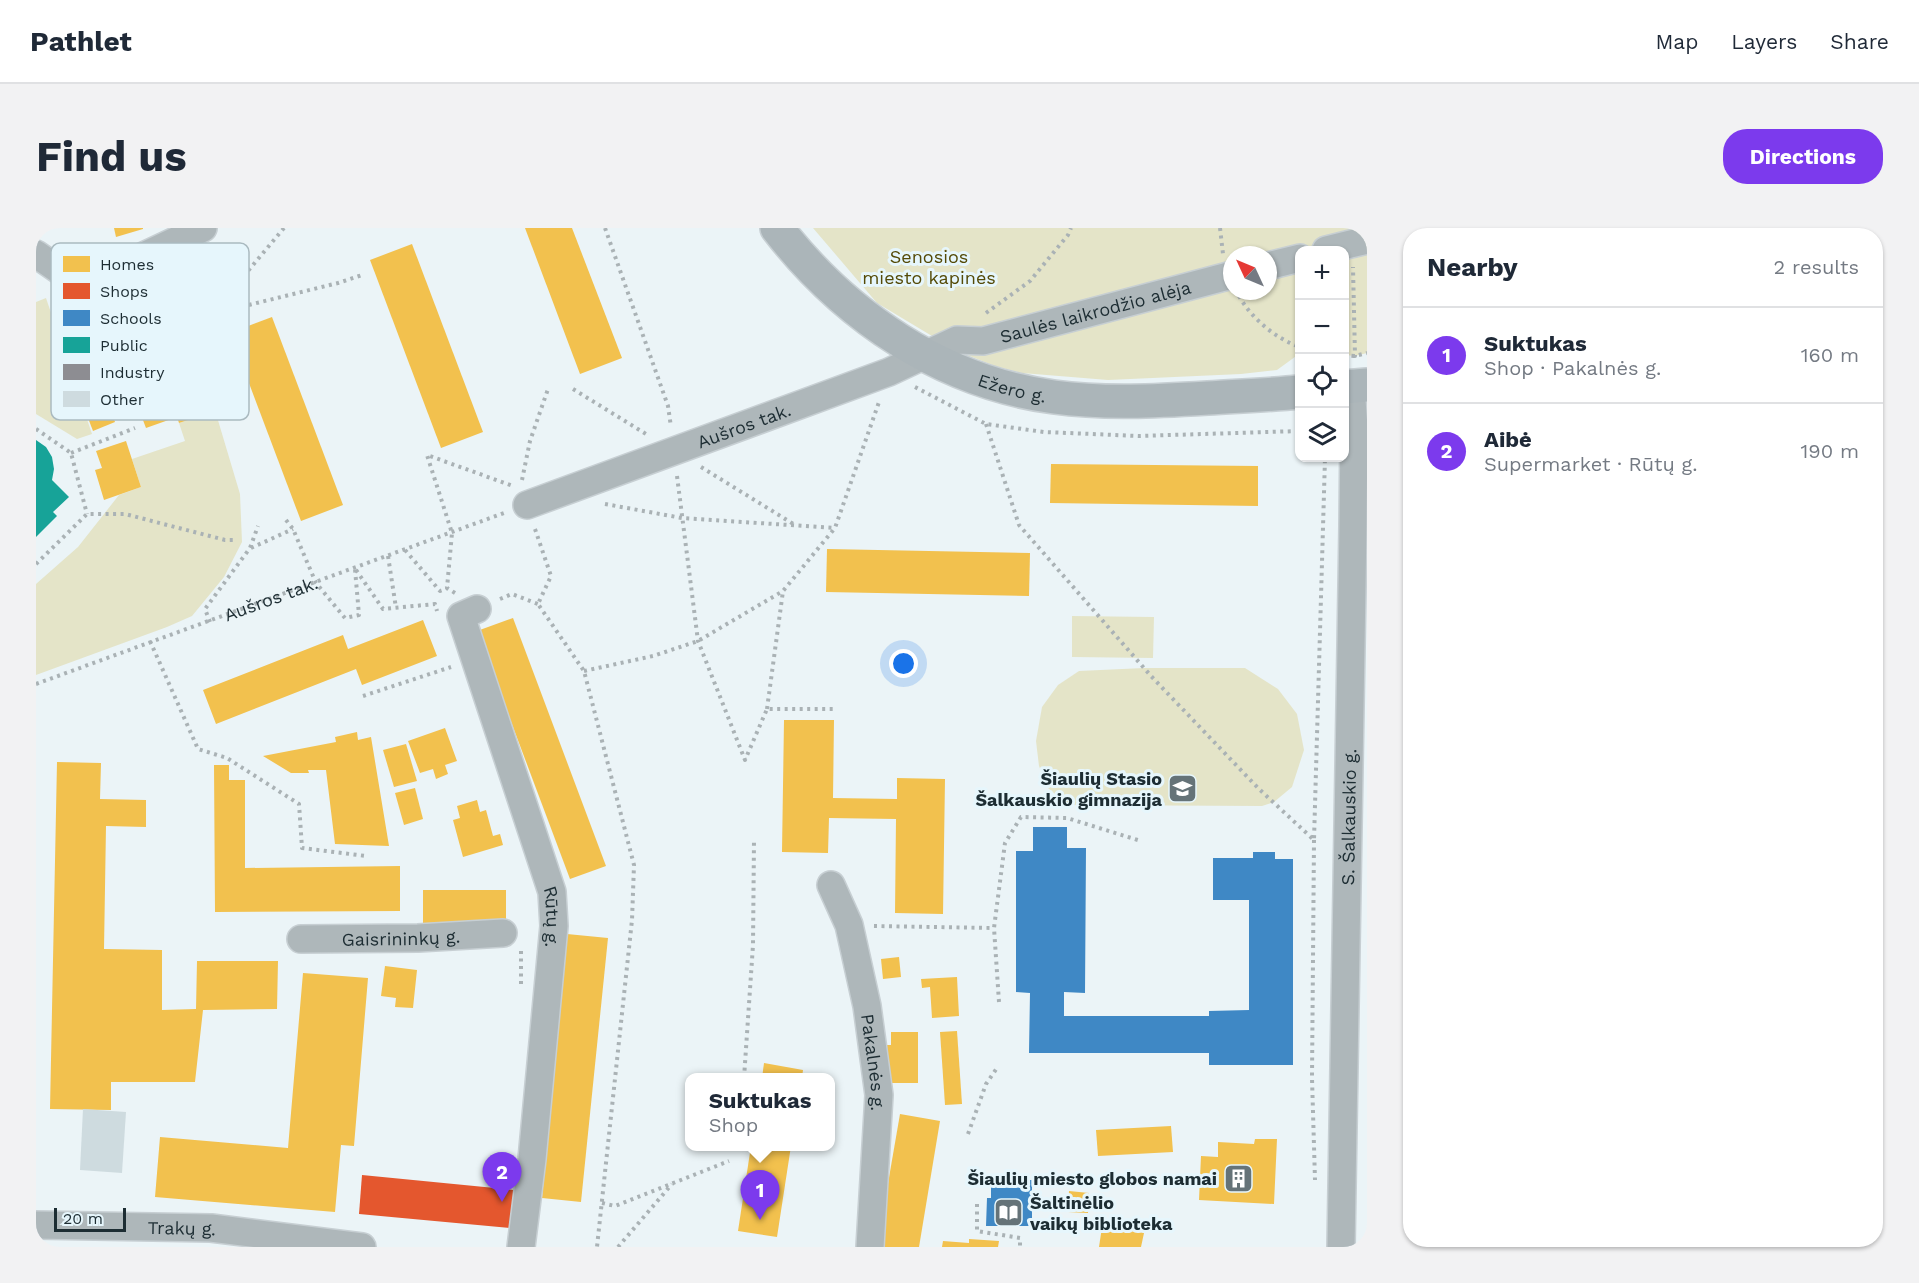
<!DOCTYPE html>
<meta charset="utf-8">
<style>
body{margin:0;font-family:"Work Sans",sans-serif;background:#f2f2f3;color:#1f2937}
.controls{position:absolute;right:18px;top:18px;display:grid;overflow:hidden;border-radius:12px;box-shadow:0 2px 4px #0004}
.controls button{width:54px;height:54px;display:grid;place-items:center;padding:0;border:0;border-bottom:2px solid #e0e1e3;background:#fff;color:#1f2937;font:30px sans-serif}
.compass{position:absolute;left:1187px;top:18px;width:54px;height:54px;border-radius:50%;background:#fff;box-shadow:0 2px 4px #0004;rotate:314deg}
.scale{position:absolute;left:18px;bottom:15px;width:72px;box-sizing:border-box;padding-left:6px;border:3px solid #1d2d33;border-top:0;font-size:16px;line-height:21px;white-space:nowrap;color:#1d2d33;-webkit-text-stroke:4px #e6f6fc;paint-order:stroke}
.you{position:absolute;left:868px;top:436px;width:21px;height:21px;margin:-15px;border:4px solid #fff;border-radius:50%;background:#1a73e8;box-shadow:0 0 0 9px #1a73e833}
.badge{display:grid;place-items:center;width:39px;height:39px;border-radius:50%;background:#7c3aed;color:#fff;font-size:20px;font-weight:700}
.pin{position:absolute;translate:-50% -50px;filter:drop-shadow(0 2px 3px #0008)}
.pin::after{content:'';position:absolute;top:32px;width:21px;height:18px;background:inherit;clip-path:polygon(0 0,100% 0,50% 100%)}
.popup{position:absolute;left:649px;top:845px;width:150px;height:78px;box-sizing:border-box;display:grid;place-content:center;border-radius:12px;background:#fff;filter:drop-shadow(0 2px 4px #0005);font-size:20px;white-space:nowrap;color:#747a83}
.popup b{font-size:22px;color:#1f2937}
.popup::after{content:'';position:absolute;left:50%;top:100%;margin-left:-12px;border:12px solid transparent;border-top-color:#fff}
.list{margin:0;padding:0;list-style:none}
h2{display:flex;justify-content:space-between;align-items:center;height:78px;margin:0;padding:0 24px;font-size:26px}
h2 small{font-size:20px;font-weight:400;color:#747a83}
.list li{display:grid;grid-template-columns:39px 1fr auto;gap:18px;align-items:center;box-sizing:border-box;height:96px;padding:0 24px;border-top:2px solid #e0e1e3}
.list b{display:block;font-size:22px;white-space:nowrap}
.list p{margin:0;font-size:20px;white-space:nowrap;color:#747a83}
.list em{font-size:20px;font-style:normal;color:#747a83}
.icon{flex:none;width:33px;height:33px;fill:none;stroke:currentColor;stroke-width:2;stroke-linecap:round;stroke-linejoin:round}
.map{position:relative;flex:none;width:1331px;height:1019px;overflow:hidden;border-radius:24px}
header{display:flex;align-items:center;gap:36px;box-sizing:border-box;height:84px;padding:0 30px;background:#fff;border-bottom:2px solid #e0e1e3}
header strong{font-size:28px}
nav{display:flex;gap:33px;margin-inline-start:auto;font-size:21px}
.intro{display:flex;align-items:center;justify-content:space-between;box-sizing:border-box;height:144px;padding:0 36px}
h1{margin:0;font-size:42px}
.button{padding:15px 27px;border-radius:24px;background:#7c3aed;color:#fff;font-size:21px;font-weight:700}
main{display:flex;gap:36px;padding:0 36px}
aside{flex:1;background:#fff;border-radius:24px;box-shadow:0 2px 4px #0004}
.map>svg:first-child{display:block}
</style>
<header>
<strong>Pathlet</strong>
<nav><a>Map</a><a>Layers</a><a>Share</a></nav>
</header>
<div class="intro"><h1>Find us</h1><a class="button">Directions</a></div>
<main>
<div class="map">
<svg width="1331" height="1019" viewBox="0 0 1331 1019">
<rect width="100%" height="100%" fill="#ebf4f7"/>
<g fill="#e4e4c8" fill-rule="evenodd">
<path d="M777,0H1331V125L1319,128L1309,127L1308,22H1264L1263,126L1241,142L1205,146L1072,152L986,145L959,138L921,123L841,75ZM1196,27H1232V63H1196Z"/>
<path d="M10,70L56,206L41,211L0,186V74Z"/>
<path d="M167,142L204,266L206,314L188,349L156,388L131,399L0,447V356L42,319L83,267L105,259L96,231L149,213L143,195L155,191L153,184L156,182L145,150Z"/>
<path d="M1036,388L1118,389L1117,430L1036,429Z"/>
<path d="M1108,440H1209L1242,461L1261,486L1268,522L1256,559L1238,574L1226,578L1032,577L1012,560L1003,538L1000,513L1006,479L1022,457L1043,443Z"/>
</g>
<g fill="#f2c14e">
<path d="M78,0H107V1L80,9Z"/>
<path d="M489,0H536L586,130L544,146Z"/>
<path d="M376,16L447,204L405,220L334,32Z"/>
<path d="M236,89L307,277L265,293L194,105Z"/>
<path d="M134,150L139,166L149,162L157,183L153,184L155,191L143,195L141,189L110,200L102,179L122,172L117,156Z"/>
<path d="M70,169L79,194L57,203L47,177Z"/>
<path d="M90,213L105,259L68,272L59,242L66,240L60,223Z"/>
<path d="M1015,236L1222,238V278L1014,275Z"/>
<path d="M791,321L994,325L993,368L790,364Z"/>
<path d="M477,390L570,638L534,651L441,403Z"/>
<path d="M387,392L401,428L326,457L320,441L180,496L167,462L307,407L312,421Z"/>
<path d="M748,492H798L797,570L861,571V550L909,551L907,686L859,685L860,591L793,590L792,625L746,624Z"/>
<path d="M409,500L421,533L409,537L412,546L400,551L397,541L384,545L372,513Z"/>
<path d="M321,504L322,512L335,509L353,618L299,616L290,542H272L273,545H255L227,528L300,514L299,509Z"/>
<path d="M370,516L381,553L358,559L347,522Z"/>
<path d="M21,534L65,535L64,571L110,572V599L70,598L68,721L126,722V782L160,781L161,733H242L241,781L167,782L159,854H75V882L14,881Z"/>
<path d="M178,537H193V552H209V640L364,638V683L179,684Z"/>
<path d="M379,560L387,591L368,597L359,565Z"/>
<path d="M441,572L444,584L450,582L457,608L464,606L467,617L427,629L417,592L424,590L421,578Z"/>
<path d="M387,662H470V694L387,695Z"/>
<path d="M531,706L572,710L545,974L506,970Z"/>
<path d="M863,729L865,749L847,751L845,731Z"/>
<path d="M349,738L381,742L377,780L359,779L360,770L345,768Z"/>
<path d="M267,745L332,750L318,918L305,917L299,984L119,969L124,909L252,920Z"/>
<path d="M921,749L923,788L896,790L894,759L886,760L885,751Z"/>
<path d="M921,803L926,876L909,877L904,804Z"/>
<path d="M855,804H882V855H854V842L848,841V817H855Z"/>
<path d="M728,835L767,842L766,850H726Z"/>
<path d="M864,886L904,893L883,1019H841Z"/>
<path d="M1135,898L1137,924L1062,928L1060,902Z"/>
<path d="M1219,911H1241L1238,976L1163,972L1165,928L1182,929V914L1218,916Z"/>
<path d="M715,918H755L741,1009L702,1003Z"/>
<path d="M1033,963L1053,965L1052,985L1032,984Z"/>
<path d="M1066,999L1108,1005L1105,1019H1063Z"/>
<path d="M933,1011L963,1013L962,1019H906L907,1013L933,1015Z"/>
</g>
<path fill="#e4572e" d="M326,947L478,962L474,1000L323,986Z"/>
<g fill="#3f88c5">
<path d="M997,599H1031V620H1050L1049,765L1028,764V788H1173V783L1213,782V672H1177V630H1217V624H1239V631H1257V837H1173V825H993L994,765L980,764V623H997Z"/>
<path d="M955,952H996V998H950L951,970H955Z"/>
</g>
<path fill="#17a398" d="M0,212L10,219L16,229L18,241L16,252L33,269L17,284L21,288L0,309Z"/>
<path fill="#8d8d92" d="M145,97L151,113L80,142L73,126Z"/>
<path fill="#cedbdf" d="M47,881L90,884L86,945L44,942Z"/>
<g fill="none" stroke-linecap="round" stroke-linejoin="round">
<defs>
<g id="street">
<path d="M1290,22L1331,12"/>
<path d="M0,26L23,42L61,50L167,0"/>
<path d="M1232,38L1264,30"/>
<path id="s2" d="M491,277L853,144L921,112L947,113L1196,47"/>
<path id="s3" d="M441,381L425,388L516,664L518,698L496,931L485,1019"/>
<path id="s4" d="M795,657L813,697L831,778L843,867L834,1019"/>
<path id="s5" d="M265,711L382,710L467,705"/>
<path id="s6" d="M0,997L175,1000L326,1019"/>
<path id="s7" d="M1305,1019L1317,298L1318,199L1315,159"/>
</g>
<g id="secondary">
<path id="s8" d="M741,0C809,88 906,154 1018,169C1069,176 1121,173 1172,170C1203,168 1233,167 1264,164"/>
<path d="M1308,159L1331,157"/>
</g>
</defs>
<use href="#street" stroke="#c7cfd3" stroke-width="30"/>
<use href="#secondary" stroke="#c7cfd3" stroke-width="36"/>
<g stroke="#aab2b5" stroke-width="4" stroke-dasharray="3 4.5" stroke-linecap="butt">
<path d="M248,0L176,86L302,55L326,47"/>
<path d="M569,0L632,178L635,199"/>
<path d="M1184,0L1187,26"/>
<path d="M1203,68C1215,90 1240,111 1264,119"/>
<path d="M950,85L994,53L1032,7L1035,0"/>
<path d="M134,89L164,82"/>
<path d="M1308,127L1319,128L1331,125"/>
<path d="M1317,128H1319L1317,39"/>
<path d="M879,159L950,196L1008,204L1103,208L1264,203"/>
<path d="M537,161L610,206"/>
<path d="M950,196L983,297L1115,448L1223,561L1278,612L1289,230"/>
<path d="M0,201L35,225L51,286"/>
<path d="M35,225L99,200"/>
<path d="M665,239L759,297"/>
<path d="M641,248L662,413L709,532L731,481H800"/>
<path d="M486,252L494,213L512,161"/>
<path d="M569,276L646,290L799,300"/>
<path d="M250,292L257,301L280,355L309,390L323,387L319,341"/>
<path d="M499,301L515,348L502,376L548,443L598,637L596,692L561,1019"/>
<path d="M215,320L257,301"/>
<path d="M369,322L404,363L411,360"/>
<path d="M352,328L360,380"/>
<path d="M0,336L51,286H89L189,312H201"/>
<path d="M320,342L347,381L399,376L401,383"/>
<path d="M419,365L411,360L416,305L391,227L477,258"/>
<path d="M464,371L476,366L502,376"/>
<path d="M174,394L169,381L214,320L222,298"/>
<path d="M114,413L162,521L191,530L263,576L266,620L330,628"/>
<path d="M548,443L617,428L662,413L747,363L799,300L843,174"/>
<path id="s1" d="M0,456L468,285"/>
<path d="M327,468L415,439"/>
<path d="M731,481L747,363"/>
<path d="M1278,612L1276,850L1279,952"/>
<path d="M838,698L958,700"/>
<path d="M485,756V722"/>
<path d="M963,774L958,700L969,615L985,589L1031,590L1105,613"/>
<path d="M708,850L717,717L718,612"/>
<path d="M932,906L950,856L961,840"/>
<path d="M566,975L579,978L693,933"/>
<path d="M941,976V1003L984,1010V1019"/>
<path d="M582,1019L636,956"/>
</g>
<use href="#street" stroke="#aeb7ba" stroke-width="27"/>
<use href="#secondary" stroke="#abb5b9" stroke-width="33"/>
</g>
<defs>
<symbol id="school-square" viewBox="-11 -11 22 22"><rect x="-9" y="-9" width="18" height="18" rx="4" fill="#657378" stroke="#e6f6fc"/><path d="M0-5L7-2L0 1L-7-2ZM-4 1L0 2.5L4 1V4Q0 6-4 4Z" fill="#fff"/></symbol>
<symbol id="building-square" viewBox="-11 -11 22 22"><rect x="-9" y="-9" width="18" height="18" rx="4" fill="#657378" stroke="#e6f6fc"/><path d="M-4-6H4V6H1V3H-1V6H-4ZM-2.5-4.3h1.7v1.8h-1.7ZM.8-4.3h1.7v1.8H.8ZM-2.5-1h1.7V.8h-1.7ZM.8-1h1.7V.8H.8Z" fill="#fff"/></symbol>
<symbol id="library-square" viewBox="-11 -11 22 22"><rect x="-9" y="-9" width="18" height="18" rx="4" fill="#657378" stroke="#e6f6fc"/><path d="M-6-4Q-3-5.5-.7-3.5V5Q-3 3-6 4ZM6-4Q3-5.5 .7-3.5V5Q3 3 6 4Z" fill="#fff"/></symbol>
</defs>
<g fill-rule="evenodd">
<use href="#school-square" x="1130" y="544" width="33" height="33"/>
<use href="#building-square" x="1186" y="934" width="33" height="33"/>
<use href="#library-square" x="956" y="968" width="33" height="33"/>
</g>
<g text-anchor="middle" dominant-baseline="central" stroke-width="6" stroke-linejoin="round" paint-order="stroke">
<g font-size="18" fill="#544a07" stroke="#e6f6fc">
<text x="893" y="28">Senosios<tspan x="893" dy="21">miesto kapinės</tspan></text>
</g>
<g font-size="18" fill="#1d2d33" stroke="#e6f6fc">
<text stroke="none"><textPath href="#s2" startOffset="603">Saulės laikrodžio alėja</textPath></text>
<text stroke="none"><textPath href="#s8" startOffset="290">Ežero g.</textPath></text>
<text stroke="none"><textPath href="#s2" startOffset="231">Aušros tak.</textPath></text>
<text stroke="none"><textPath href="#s1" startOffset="250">Aušros tak.</textPath></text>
<text stroke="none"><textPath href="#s7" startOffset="430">S. Šalkauskio g.</textPath></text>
<text stroke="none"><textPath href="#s3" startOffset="333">Rūtų g.</textPath></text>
<text stroke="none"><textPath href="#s5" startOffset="100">Gaisrininkų g.</textPath></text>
<text stroke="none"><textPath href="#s4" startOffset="184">Pakalnės g.</textPath></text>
<text stroke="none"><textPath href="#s6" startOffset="146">Trakų g.</textPath></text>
</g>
<g font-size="18" font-weight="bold" fill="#1d2d33" stroke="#e6f6fc" text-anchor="end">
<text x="1126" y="550">Šiaulių Stasio<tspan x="1126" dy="21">Šalkauskio gimnazija</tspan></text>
<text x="1181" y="950">Šiaulių miesto globos namai</text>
<text x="994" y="974" text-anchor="start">Šaltinėlio<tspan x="994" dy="21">vaikų biblioteka</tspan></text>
</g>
</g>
<rect x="15" y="15" width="198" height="177" rx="9" fill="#e6f6fc" stroke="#aabac0" stroke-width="1.5"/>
<rect x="27" y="28" width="27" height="16" fill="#f2c14e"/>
<rect x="27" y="55" width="27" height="16" fill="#e4572e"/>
<rect x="27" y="82" width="27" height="16" fill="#3f88c5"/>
<rect x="27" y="109" width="27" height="16" fill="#17a398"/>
<rect x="27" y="136" width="27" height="16" fill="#8d8d92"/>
<rect x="27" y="163" width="27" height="16" fill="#cedbdf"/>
<g font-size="16" fill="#1d2d33">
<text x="64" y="42">Homes</text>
<text x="64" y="69">Shops</text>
<text x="64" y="96">Schools</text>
<text x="64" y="123">Public</text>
<text x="64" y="150">Industry</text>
<text x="64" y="177">Other</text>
</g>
</svg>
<div class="controls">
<button>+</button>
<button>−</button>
<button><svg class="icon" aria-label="locate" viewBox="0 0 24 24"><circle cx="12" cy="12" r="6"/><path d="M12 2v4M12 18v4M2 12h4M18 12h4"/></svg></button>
<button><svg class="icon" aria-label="layers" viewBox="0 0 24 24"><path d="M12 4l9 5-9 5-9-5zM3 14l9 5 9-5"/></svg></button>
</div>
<svg class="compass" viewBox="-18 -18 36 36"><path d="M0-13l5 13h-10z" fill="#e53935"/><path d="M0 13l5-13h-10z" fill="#747a83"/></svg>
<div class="scale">20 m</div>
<div class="you"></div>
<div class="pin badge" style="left:724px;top:992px">1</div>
<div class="popup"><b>Suktukas</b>Shop</div>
<div class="pin badge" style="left:466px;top:974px">2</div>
</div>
<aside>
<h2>Nearby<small>2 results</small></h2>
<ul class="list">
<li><span class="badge">1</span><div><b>Suktukas</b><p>Shop · Pakalnės g.</p></div><em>160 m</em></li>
<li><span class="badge">2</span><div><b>Aibė</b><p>Supermarket · Rūtų g.</p></div><em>190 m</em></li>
</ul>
</aside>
</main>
